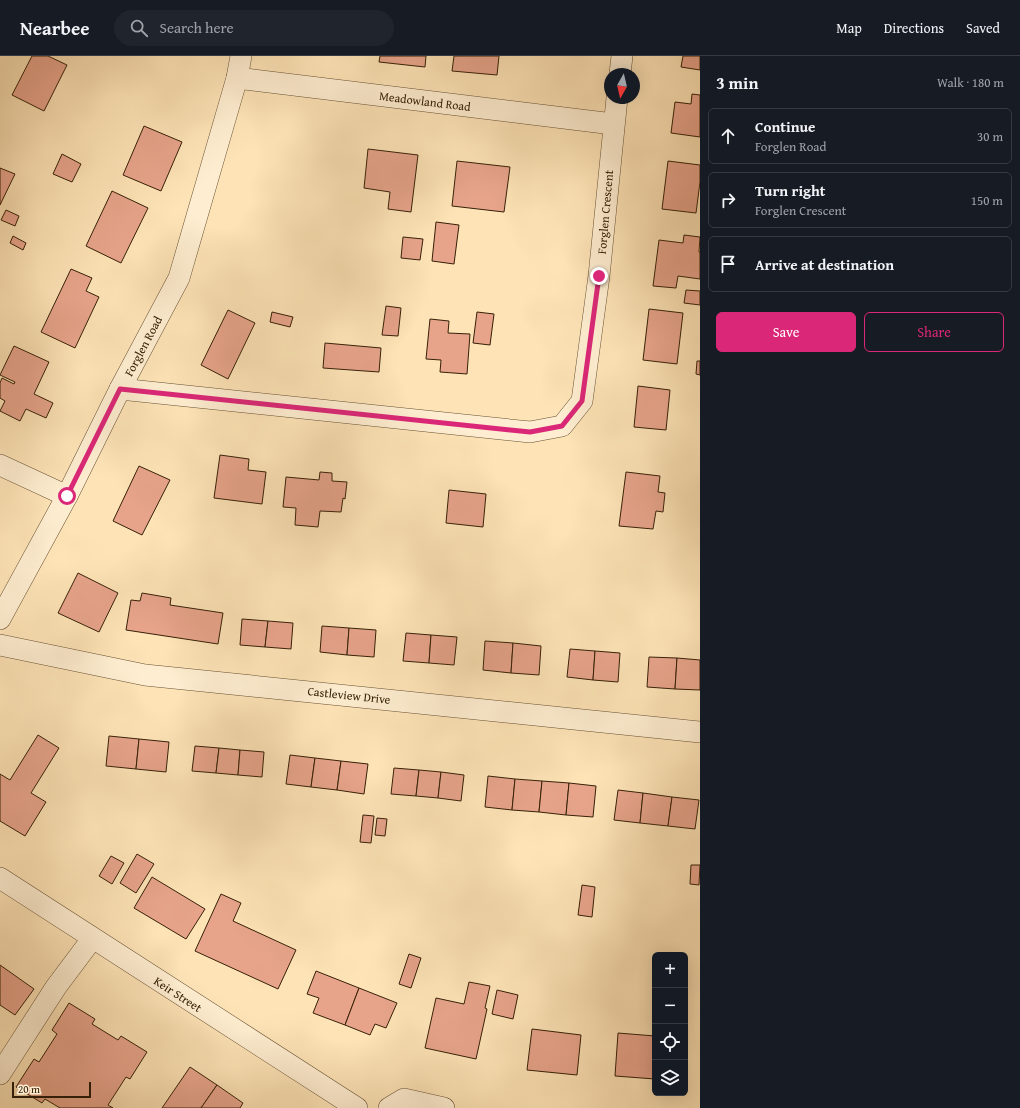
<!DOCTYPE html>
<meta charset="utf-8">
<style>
body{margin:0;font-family:"Gentium Book Plus",serif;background:#20242c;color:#f1f3f6}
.controls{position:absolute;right:12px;bottom:12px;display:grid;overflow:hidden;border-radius:6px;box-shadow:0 4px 16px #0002}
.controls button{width:36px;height:36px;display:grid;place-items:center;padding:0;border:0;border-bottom:1px solid #363941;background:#171b24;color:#f1f3f6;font:20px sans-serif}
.compass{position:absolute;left:604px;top:12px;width:36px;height:36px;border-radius:50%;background:#171b24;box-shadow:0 4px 16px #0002;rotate:188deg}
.scale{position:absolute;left:12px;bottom:10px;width:79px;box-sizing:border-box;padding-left:4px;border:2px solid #362007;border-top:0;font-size:11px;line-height:14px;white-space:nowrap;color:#362007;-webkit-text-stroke:3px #feedd0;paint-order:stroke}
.stop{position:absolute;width:12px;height:12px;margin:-9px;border:3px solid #db2777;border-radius:50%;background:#fff}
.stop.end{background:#db2777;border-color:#fff;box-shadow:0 1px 4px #0008}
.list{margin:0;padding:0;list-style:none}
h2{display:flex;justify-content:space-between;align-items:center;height:52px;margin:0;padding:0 16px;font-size:17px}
h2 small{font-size:13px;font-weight:400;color:#9ea1a6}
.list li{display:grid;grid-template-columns:26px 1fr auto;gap:12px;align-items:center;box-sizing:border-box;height:56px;margin:0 8px 8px;padding:0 8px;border:1px solid #363941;border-radius:6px}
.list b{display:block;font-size:15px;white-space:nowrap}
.list p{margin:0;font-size:13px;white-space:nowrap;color:#9ea1a6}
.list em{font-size:13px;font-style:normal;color:#9ea1a6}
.actions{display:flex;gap:8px;padding:12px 16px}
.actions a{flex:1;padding:9px 0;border:1px solid #db2777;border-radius:6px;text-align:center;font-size:14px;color:#db2777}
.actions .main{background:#db2777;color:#fff}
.icon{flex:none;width:22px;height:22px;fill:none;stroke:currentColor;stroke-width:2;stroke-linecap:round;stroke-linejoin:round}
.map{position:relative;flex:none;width:700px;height:1052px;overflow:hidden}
header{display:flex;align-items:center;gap:24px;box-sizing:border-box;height:56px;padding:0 20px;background:#171b24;border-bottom:1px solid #363941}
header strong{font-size:19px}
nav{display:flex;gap:22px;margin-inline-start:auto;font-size:14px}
.search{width:280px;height:36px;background:#20242c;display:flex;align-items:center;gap:10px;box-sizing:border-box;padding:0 14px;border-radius:22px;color:#9ea1a6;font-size:15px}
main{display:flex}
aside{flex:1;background:#171b24}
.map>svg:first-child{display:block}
</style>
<header>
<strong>Nearbee</strong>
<div class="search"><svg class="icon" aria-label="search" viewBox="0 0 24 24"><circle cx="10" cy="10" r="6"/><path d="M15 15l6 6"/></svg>Search here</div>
<nav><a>Map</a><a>Directions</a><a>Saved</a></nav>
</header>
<main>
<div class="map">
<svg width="700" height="1052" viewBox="0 0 700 1052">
<rect width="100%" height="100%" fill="#fde3b6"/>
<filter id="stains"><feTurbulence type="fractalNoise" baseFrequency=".005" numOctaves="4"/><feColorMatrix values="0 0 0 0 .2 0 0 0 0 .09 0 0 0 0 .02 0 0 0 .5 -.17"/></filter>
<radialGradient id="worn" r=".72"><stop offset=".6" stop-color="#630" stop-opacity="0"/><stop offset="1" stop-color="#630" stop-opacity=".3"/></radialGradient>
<g fill="#e7a48b" stroke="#362007">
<path d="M32,0H48L67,9L44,55L12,39Z"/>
<path d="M380,0H426L425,11L379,6Z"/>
<path d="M454,0H499L497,19L452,15Z"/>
<path d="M683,0H700V14L681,11Z"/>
<path d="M692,38L700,39V81L671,77L675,46L691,48Z"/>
<path d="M144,70L182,86L161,135L123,119Z"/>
<path d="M368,93L418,99L411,156L388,153L390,136L364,132Z"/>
<path d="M62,98L81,108L72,126L53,118Z"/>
<path d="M457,105L510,111L504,156L452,150Z"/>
<path d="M668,105L700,109V126L696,157L662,153Z"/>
<path d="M0,112L15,118L0,149Z"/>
<path d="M112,135L148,152L121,207L86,190Z"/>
<path d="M6,154L19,160L15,170L1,164Z"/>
<path d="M436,166L459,169L454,208L432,205Z"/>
<path d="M684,179L700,181L699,196H700V223L678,220L676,232L653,230L659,184L683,187Z"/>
<path d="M13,180L26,187L23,194L10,187Z"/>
<path d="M403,181L423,183L420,204L401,202Z"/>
<path d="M71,213L92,222L86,235L99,241L75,292L41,276Z"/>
<path d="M686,234L700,235V249L684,247Z"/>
<path d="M386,250L401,252L398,280L382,279Z"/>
<path d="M649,253L683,257L677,308L643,304Z"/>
<path d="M228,254L255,267L228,323L201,309Z"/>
<path d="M272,256L293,261L290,271L270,266Z"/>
<path d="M477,256L494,258L490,289L473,287Z"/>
<path d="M430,263L449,265L448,277L470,278L467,318L440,316L441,304L426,303Z"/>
<path d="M325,287L381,292L379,316L323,312Z"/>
<path d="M14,290L49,306L34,338L53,347L46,362L26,353L20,365L0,355L5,345L0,342V327L2,322L14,328L15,326L0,319Z"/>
<path d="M697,305H700V319L696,318Z"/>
<path d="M638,330L670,334L666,374L634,371Z"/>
<path d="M220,399L249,403L248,414L266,416L262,448L214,442Z"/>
<path d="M139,410L170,424L142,479L113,465Z"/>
<path d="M320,416L332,417V425L347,426L345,443L343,442L341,456L320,455L318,471L295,469L296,452L283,451L286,421L319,424Z"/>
<path d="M626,416L660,420L658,436L665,437L663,456L656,455L653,473L619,470Z"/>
<path d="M449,434L486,438L483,471L446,467Z"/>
<path d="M78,517L118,537L99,576L58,557Z"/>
<path d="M142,537L171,542L170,549L223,557L218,588L126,574L131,544L140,545Z"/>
<path d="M242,563L268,565L265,591L240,589Z"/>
<path d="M268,565L293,567L291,593L265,591Z"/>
<path d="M322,570L349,572L347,599L320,596Z"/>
<path d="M349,572L376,574L374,601L347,599Z"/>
<path d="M406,577L431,579L429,607L403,605Z"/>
<path d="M431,579L457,581L454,609L429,607Z"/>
<path d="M485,585L513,587L511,617L483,614Z"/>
<path d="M513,587L541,590L539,619L511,617Z"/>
<path d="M570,593L595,595L593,624L567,621Z"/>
<path d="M595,595L620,597L618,626L593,624Z"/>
<path d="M649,601L677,602L675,633L647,631Z"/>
<path d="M677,602L700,604V634L675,633Z"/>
<path d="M38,679L59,692L31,737L46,746L25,780L0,765V718L10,724Z"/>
<path d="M109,680L139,683L136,713L106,710Z"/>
<path d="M139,683L169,686L166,716L136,713Z"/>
<path d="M195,690L219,692L216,717L192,715Z"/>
<path d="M219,692L240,694L238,719L216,717Z"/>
<path d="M240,694L264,696L262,721L238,719Z"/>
<path d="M290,699L315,702L311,731L286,728Z"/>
<path d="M315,702L341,705L337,734L311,731Z"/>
<path d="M341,705L368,708L364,738L337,734Z"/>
<path d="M394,712L419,714L416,740L391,738Z"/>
<path d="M419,714L441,716L438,742L416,740Z"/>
<path d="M441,716L464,719L461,745L438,742Z"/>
<path d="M488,720L515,723L512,754L485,751Z"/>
<path d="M515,723L542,725L539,756L512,754Z"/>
<path d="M542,725L569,727L566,759L539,756Z"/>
<path d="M569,727L596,730L593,761L566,759Z"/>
<path d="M618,734L643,737L640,767L614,764Z"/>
<path d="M643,737L672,741L668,770L640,767Z"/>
<path d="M672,741L699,744L695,773L668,770Z"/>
<path d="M363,759L374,760L371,787L360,786Z"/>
<path d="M377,762L387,763L385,780L375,779Z"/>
<path d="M137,798L154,808L136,837L120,827Z"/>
<path d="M111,800L124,807L112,828L99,820Z"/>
<path d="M691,809H700L699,829L690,828Z"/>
<path d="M152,821L205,853L186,883L134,852Z"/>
<path d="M582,829L595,831L592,861L578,859Z"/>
<path d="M221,838L241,847L233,865L296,894L278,933L195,895Z"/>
<path d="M409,898L421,902L411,932L399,928Z"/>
<path d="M0,909L34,933L15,959L0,949Z"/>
<path d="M316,915L359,932L345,969L313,957L319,942L307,938Z"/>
<path d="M469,926L490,930L485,952L487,953L476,1003L425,992L436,942L464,948Z"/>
<path d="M359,932L397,947L386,972L375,968L370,979L345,969Z"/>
<path d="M497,934L518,939L513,963L492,958Z"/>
<path d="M69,947L95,963L92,968L118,984L121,980L147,996L130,1023L126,1021L108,1049L113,1052H60L45,1043L42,1047L16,1031L34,1003L39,1006L57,978L52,974Z"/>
<path d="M532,973L581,979L577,1019L527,1014Z"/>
<path d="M618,977L655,980V1023L615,1020Z"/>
<path d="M190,1011L217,1029L201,1052H162Z"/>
<path d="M217,1029L243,1047L240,1052H201Z"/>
</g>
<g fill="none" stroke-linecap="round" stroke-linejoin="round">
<defs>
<g id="street">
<path d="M620,18L622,0"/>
<path d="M237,22L613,68"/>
<path d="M120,333L530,376L562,370L582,345L599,220L617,42"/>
<path d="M0,409L67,440"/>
<path d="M0,563L67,440L120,333L179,222L237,22L241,0"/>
<path d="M0,589L145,619L700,676"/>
<path d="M0,822L357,1052"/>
<path d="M0,1018L56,931L92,883"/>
<path d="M389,1052L404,1043L444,1052"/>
</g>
</defs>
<use href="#street" stroke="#685133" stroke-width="22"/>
<use href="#street" stroke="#feedd0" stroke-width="21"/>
</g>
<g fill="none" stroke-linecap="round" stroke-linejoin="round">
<path stroke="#db2777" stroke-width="5" d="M67,440L120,333L530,376L562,370L582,345L599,220"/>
</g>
<g text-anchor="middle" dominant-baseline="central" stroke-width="3.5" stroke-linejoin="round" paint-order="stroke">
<g font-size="12" fill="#362007" stroke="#feedd0">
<text transform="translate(425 45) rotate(7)">Meadowland Road</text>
<text transform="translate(605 156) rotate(-85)">Forglen Crescent</text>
<text transform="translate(143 290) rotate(-62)">Forglen Road</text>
<text transform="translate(349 639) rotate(6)">Castleview Drive</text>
<text transform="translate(178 938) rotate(33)">Keir Street</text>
</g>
</g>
<rect width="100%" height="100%" filter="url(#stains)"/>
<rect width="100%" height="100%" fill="url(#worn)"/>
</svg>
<div class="controls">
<button>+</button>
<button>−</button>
<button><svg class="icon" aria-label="locate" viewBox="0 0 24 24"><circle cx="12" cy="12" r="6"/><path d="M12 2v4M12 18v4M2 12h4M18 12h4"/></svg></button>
<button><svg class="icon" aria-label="layers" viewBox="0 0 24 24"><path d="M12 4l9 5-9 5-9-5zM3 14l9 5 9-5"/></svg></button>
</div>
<svg class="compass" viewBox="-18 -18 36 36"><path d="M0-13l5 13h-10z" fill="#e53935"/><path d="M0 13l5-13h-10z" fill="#9ea1a6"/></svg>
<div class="scale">20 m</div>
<div class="stop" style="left:67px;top:440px"></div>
<div class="stop end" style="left:599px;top:220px"></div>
</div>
<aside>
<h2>3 min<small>Walk · 180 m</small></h2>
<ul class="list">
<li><svg class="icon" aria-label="ahead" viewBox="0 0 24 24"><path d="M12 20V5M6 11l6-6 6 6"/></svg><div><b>Continue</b><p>Forglen Road</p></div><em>30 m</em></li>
<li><svg class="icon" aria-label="right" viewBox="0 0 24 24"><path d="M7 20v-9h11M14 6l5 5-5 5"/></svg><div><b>Turn right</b><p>Forglen Crescent</p></div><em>150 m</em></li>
<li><svg class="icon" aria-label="arrive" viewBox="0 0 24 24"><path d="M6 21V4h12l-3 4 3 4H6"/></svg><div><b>Arrive at destination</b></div></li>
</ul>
<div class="actions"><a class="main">Save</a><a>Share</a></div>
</aside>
</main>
